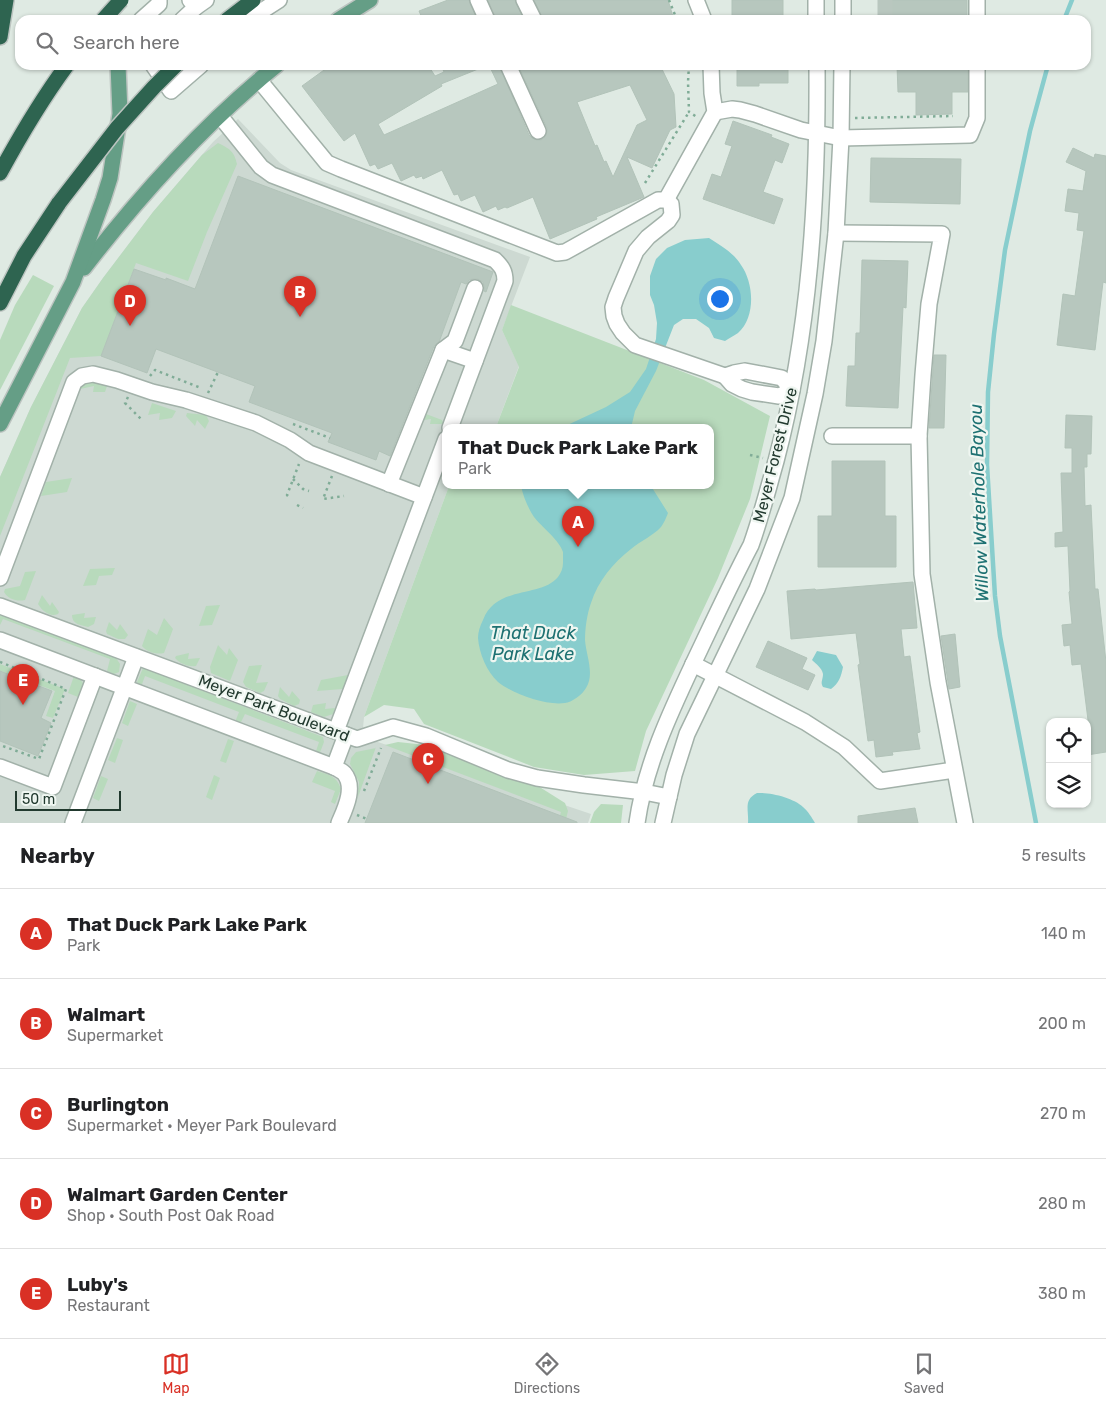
<!DOCTYPE html>
<meta charset="utf-8">
<style>
body{margin:0;font-family:Rubik,sans-serif;background:#f6f6f6;color:#202124}
.controls{position:absolute;right:15px;bottom:15px;display:grid;overflow:hidden;border-radius:10px;box-shadow:0 1px 4px #0004}
.controls button{width:45px;height:45px;display:grid;place-items:center;padding:0;border:0;border-bottom:1px solid #e0e0e0;background:#fff;color:#202124;font:25px sans-serif}
.scale{position:absolute;left:15px;bottom:12px;width:106px;box-sizing:border-box;padding-left:5px;border:2px solid #21392e;border-top:0;font-size:14px;line-height:18px;white-space:nowrap;color:#21392e;-webkit-text-stroke:4px #eff6f1;paint-order:stroke}
.you{position:absolute;left:719px;top:298px;width:18px;height:18px;margin:-12px;border:4px solid #fff;border-radius:50%;background:#1a73e8;box-shadow:0 0 0 8px #1a73e833}
.badge{display:grid;place-items:center;width:32px;height:32px;border-radius:50%;background:#d93025;color:#fff;font-size:16px;font-weight:700}
.pin{position:absolute;translate:-50% -41px;filter:drop-shadow(0 1px 2px #0008)}
.pin::after{content:'';position:absolute;top:26px;width:18px;height:15px;background:inherit;clip-path:polygon(0 0,100% 0,50% 100%)}
.popup{position:absolute;left:442px;top:424px;width:272px;height:65px;box-sizing:border-box;display:grid;place-content:center;border-radius:10px;background:#fff;filter:drop-shadow(0 1px 4px #0005);font-size:16px;white-space:nowrap;color:#757577}
.popup b{font-size:19px;color:#202124}
.popup::after{content:'';position:absolute;left:50%;top:100%;margin-left:-10px;border:10px solid transparent;border-top-color:#fff}
.list{margin:0;padding:0;list-style:none}
h2{display:flex;justify-content:space-between;align-items:center;height:65px;margin:0;padding:0 20px;font-size:21px}
h2 small{font-size:16px;font-weight:400;color:#757577}
.list li{display:grid;grid-template-columns:32px 1fr auto;gap:15px;align-items:center;box-sizing:border-box;height:90px;padding:0 20px;border-top:1px solid #e0e0e0}
.list b{display:block;font-size:19px;white-space:nowrap}
.list p{margin:0;font-size:16px;white-space:nowrap;color:#757577}
.list em{font-size:16px;font-style:normal;color:#757577}
.icon{flex:none;width:28px;height:28px;fill:none;stroke:currentColor;stroke-width:2;stroke-linecap:round;stroke-linejoin:round}
.map{position:relative;flex:none;width:1106px;height:823px;overflow:hidden}
.search{position:absolute;background:#fff;box-shadow:0 1px 4px #0004;left:15px;right:15px;top:15px;height:55px;display:flex;align-items:center;gap:12px;box-sizing:border-box;padding:0 18px;border-radius:15px;color:#757577;font-size:19px}
.sheet{height:515px;background:#fff}
nav{display:flex;justify-content:space-around;align-items:center;box-sizing:border-box;height:70px;border-top:1px solid #e0e0e0;background:#fff;font-size:14px;color:#757577}
nav a{display:grid;justify-items:center;gap:2px}
nav .on{color:#d93025}
.map>svg:first-child{display:block}
</style>
<div class="map">
<svg width="1106" height="823" viewBox="0 0 1106 823">
<rect width="100%" height="100%" fill="#dfeae3"/>
<path fill="#cdd9d2" d="M238,119L280,163L291,170L530,257L502,330L519,366L496,427L486,428H446V486H449L364,717L363,728L369,739L591,814L588,823H0V477L31,407L82,308L103,278L153,212L213,142Z"/>
<g fill="#b8dabc">
<path d="M218,143C230,149 234,151 237,164L207,232L188,281L136,263L101,356L70,358L0,536V477L31,407L82,308L103,278L153,212L202,155Z"/>
<path d="M33,275L54,286L0,390V340L15,305Z"/>
<path d="M511,305L704,380L770,416L750,499L718,578L646,731L635,771L584,775L534,767L424,724L414,709L384,705L364,717L449,486H710V428H486L496,427L519,367L502,330Z"/>
<path d="M85,378L107,386L105,392H93L94,386L80,389Z"/>
<path d="M152,403L176,411L172,418L159,420L160,413L148,415Z"/>
<path d="M187,413L206,415L209,421L205,429L197,420L195,426L186,416Z"/>
<path d="M426,414L442,420L444,424H430L431,419L419,421L421,416Z"/>
<path d="M72,478L67,492L41,496L46,482Z"/>
<path d="M115,568L112,575L99,576L96,585L83,586L90,569Z"/>
<path d="M36,571L25,600C17,602 8,599 4,592L5,589L20,586L25,572Z"/>
<path d="M42,595L50,606L52,602L59,612L58,614C50,617 43,612 38,604Z"/>
<path d="M220,605L212,625L199,626L206,606Z"/>
<path d="M85,613L84,618L96,617L94,624L88,627C80,625 72,624 72,615Z"/>
<path d="M1,615L116,658L120,664L119,672L114,674L107,671L110,659L3,619L0,625V616Z"/>
<path d="M164,618L173,629L164,653C156,655 147,652 142,646L148,629L157,635Z"/>
<path d="M109,622L117,630L120,624L128,635L125,639H118L107,634L106,631Z"/>
<path d="M218,645L227,655L229,648L238,660L230,681L211,673L210,667Z"/>
<path d="M189,653L188,659L200,658L196,666C189,667 180,664 175,658L176,656Z"/>
<path d="M0,664L65,689L53,718L46,716L55,691L1,671L0,673Z"/>
<path d="M262,665L256,683L268,682L264,691L260,693L246,687L243,682L249,666Z"/>
<path d="M143,668L323,737L324,742L319,755L315,754L319,742L245,714L240,724L235,722L239,712L145,676L141,687L137,682Z"/>
<path d="M348,675L343,689L317,691L321,680Z"/>
<path d="M74,676L80,679L83,683L78,697L68,693Z"/>
<path d="M280,687L289,697L292,691L300,700L299,704L294,706L280,699L278,696Z"/>
<path d="M130,701L137,704L128,726L122,723Z"/>
<path d="M326,703L325,709L335,708L333,714L324,717L311,712L313,705Z"/>
<path d="M117,738L123,740L115,763L108,760Z"/>
<path d="M228,739L234,741L226,763L220,761Z"/>
<path d="M398,742L426,745L538,786L565,803L568,811L565,823H558L561,812L385,745Z"/>
<path d="M376,748V747L358,797L359,782L350,764L351,758L356,752Z"/>
<path d="M317,771C329,775 336,775 341,789L335,804L331,802L335,791L312,782Z"/>
<path d="M214,775L220,778L212,800L206,797Z"/>
<path d="M101,776L108,779L99,801L93,798Z"/>
<path d="M601,804L623,805L621,823H590L594,812Z"/>
</g>
<g fill="#88cdcd">
<path d="M709,238C720,245 734,253 741,265C754,283 756,317 738,333C734,336 729,338 725,341L714,338L709,328L696,319H683L674,325L656,371L635,411L631,428H561L606,407L630,392L646,369L656,339L657,323L654,305L650,295V276L656,259L667,248L685,240Z"/>
<path d="M521,486H651L668,513C666,518 664,523 661,527C653,536 640,541 631,549C613,563 598,581 591,603C587,614 585,628 585,640C586,655 595,674 586,688C583,694 571,703 565,703C546,706 513,694 498,682C487,672 479,653 478,638C478,632 480,626 483,620C496,585 541,598 558,577C561,573 563,568 563,563C563,560 563,555 563,552C560,541 541,526 534,517C528,508 523,496 521,486Z"/>
<path d="M817,651L836,655L843,667C841,677 839,683 831,689L823,687C820,682 823,680 823,674C822,668 816,664 812,660Z"/>
<path d="M757,793C770,792 794,798 803,807C808,811 812,818 815,823H748C749,810 743,800 757,793Z"/>
</g>
<g fill="none" stroke-linecap="round" stroke-linejoin="round">
<g stroke="#88cdcd" stroke-width="4.5">
<path d="M1064,20L1072,0"/>
<path d="M1036,823L1000,636L995,596L987,465L988,392L994,334L1005,250L1030,131L1048,65"/>
</g>
</g>
<g fill="#b7c7be" stroke="#b2c3b9" fill-rule="evenodd">
<path d="M448,0H469L477,20H423L419,11Z"/>
<path d="M488,0H515L524,20H496Z"/>
<path d="M534,0H668L674,20H543Z"/>
<rect x="732" y="0" width="51" height="20"/>
<path d="M879,0H967V20H896V17H879Z"/>
<path d="M331,65H428L435,76L444,72L441,65H488L441,84L442,86L378,124L384,135L498,84L489,65H499L529,135L532,138L537,140H541L545,137L547,132V128L518,65H660L674,94L676,127L670,130L652,168L627,157L644,197L596,217L597,219L550,239L533,197L507,208L505,207L498,210L496,206L483,212L475,195L461,201L458,194L454,195L442,170L423,179L422,176L416,178L414,175L401,181L392,163L378,169L375,164L370,166L355,133L344,141L302,86ZM630,85L647,120L637,125L613,177L606,161L604,162L597,145L595,146L577,102Z"/>
<path d="M737,65H788V83H759V86H737Z"/>
<path d="M897,65H968V92H952V114L916,115V92H898Z"/>
<path d="M733,121L772,135L771,137L789,144L782,163L775,160L763,192L783,199L774,224L703,199L712,174L721,177L732,146L725,144Z"/>
<path d="M1073,148L1094,158L1095,154L1106,156V283L1103,282L1095,350L1057,345L1063,294L1075,296L1084,231L1077,230L1079,213L1065,211L1068,189L1083,191L1086,171L1066,162Z"/>
<path d="M871,158L961,159L960,204L870,202Z"/>
<path d="M238,176L493,272L486,292L484,291V286L483,282L478,279H473L469,280L466,284L461,282L439,342L434,346L390,456L379,451L376,460L328,442L332,433L249,402L255,386L156,349L147,373L101,356L134,269L166,280V278L195,289Z"/>
<path d="M862,260L908,261L906,308L903,307L898,408L846,406L848,366H855L856,333H860Z"/>
<path d="M934,355H946L944,428H929Z"/>
<path d="M1066,415L1092,416L1091,454H1087V467H1084L1085,506L1091,505L1095,589H1098L1106,662V752L1087,755L1088,720L1081,664L1072,665L1070,645L1064,646L1062,625L1072,624L1069,592L1070,591L1068,546L1055,547V533L1063,532L1061,473H1072V448H1065Z"/>
<path d="M832,461H885V516H896V567H818V516H832Z"/>
<path d="M913,582L917,628L901,629L904,657L910,656L920,732L917,733L920,749L892,752L893,755L876,757L874,740L868,741L858,665L860,664L856,633L791,639L787,591L815,589L816,590Z"/>
<path d="M955,634L960,687L949,689L941,636Z"/>
<path d="M768,641L807,658L802,669L815,675L808,690L756,667Z"/>
<path d="M0,671L52,691L41,718L51,723L38,756L0,741Z"/>
<path d="M393,752L577,822V823H365Z"/>
<path d="M915,808L918,823H858V816Z"/>
</g>
<g fill="none" stroke-linecap="round" stroke-linejoin="round">
<path stroke="#b9c7bf" stroke-width="15" stroke-dasharray="15 8" stroke-linecap="butt" d="M885,0V17"/>
<defs>
<g id="minor">
<path d="M190,0L196,7L206,0"/>
<path d="M478,0L487,20"/>
<path d="M524,0L534,20"/>
<path d="M696,0L704,20"/>
<path d="M816,0V20"/>
<path d="M843,0V20"/>
<path d="M977,0V20"/>
<path d="M141,20L159,4V0"/>
<path d="M182,20L196,7"/>
<path d="M252,20L265,9L279,0"/>
<path d="M153,65L171,91L201,65"/>
<path d="M508,65L538,131"/>
<path d="M259,80L327,163L341,169L557,253L565,252L658,200H666L671,204L672,215L668,221L648,237L636,251L616,298L613,307L614,316L617,324L623,333L635,345L725,376"/>
<path d="M715,112L732,109L740,110L755,114L801,130L841,138L970,135L977,118V65"/>
<path d="M220,116L261,167L272,175L495,260C502,267 505,271 505,281L450,428"/>
<path d="M666,200L715,112L712,93L711,65"/>
<path d="M836,233L942,234L929,304L923,375L919,436L922,574L938,682L965,823"/>
<path d="M475,361L443,350L455,341L475,288"/>
<path d="M745,371L782,378L792,390L779,396L752,392L742,389L732,384L725,376L734,373Z"/>
<path d="M832,436H919"/>
<path d="M389,484L443,350"/>
<path d="M0,578L74,382L82,376L93,374L117,380L152,392L186,400L256,423L290,440L309,453L424,497"/>
<path d="M0,606L357,739L393,727L426,736L508,770L537,778L584,785L644,792L669,797"/>
<path d="M0,640L334,767"/>
<path d="M693,664L805,722L844,747L880,781L954,770"/>
<path d="M336,731L446,439"/>
<path d="M0,767L53,787L95,676"/>
<path d="M73,823L136,657"/>
<path d="M339,823C345,809 356,787 344,773C342,771 338,769 334,767L346,735"/>
<path d="M637,823C645,766 670,713 694,662C713,622 731,583 751,545C761,517 768,489 776,461C810,332 818,198 817,65"/>
<path d="M663,823L674,775L687,734L757,589L792,498L815,394L824,341L836,233L841,138L842,65"/>
</g>
<g id="major">
<path d="M338,20L370,0"/>
<path d="M84,268C141,194 204,124 277,65"/>
<path d="M0,424L73,282L103,200L110,178L120,114L118,65"/>
</g>
<g id="highway">
<path d="M227,20L253,0"/>
<path d="M0,37L6,0"/>
<path d="M0,173C20,136 42,99 67,65"/>
<path d="M0,303L24,256L59,203"/>
</g>
</defs>
<use href="#minor" stroke="#a2b1a9" stroke-width="18"/>
<use href="#major" stroke="#bcc4c0" stroke-width="18"/>
<use href="#highway" stroke="#bcc4c0" stroke-width="18"/>
<g stroke="#80ac97" stroke-width="2.5" stroke-dasharray="2.5 4" stroke-linecap="butt">
<path d="M669,0L677,20"/>
<path d="M689,65L688,82L689,112L697,117"/>
<path d="M855,118L953,116"/>
<path d="M645,183L689,112"/>
<path d="M150,376L155,370L201,388"/>
<path d="M208,393L218,372"/>
<path d="M128,397L125,403L141,419"/>
<path d="M293,424L330,438"/>
<path d="M750,455L763,458"/>
<path d="M332,476L323,499L344,496"/>
<path d="M293,479L303,489L309,491"/>
<path d="M288,496L287,495L299,464"/>
<path d="M297,505L303,508"/>
<path d="M0,662L66,689L39,759L0,745"/>
<path d="M364,791L381,748"/>
<path d="M357,815L367,819"/>
</g>
<use href="#minor" stroke="#fff" stroke-width="15"/>
<use href="#major" stroke="#659e86" stroke-width="15"/>
<use href="#highway" stroke="#2e6450" stroke-width="15"/>
<defs>
<g id="highway-bridge">
<path d="M103,20L121,0"/>
<path d="M59,203L117,128L154,87L176,65"/>
</g>
</defs>
<use href="#highway-bridge" stroke="#bcc4c0" stroke-width="18" stroke-linecap="butt"/>
<use href="#highway-bridge" stroke="#2e6450" stroke-width="15"/>
</g>
<g text-anchor="middle" dominant-baseline="central" stroke-width="4.5" stroke-linejoin="round" paint-order="stroke">
<g font-size="16" fill="#21392e" stroke="#eff6f1">
<text transform="translate(775 455) rotate(-76)">Meyer Forest Drive</text>
<text transform="translate(274 708) rotate(21)">Meyer Park Boulevard</text>
</g>
<g font-size="18" font-style="italic" fill="#1e7172" stroke="#eff6f1">
<text transform="translate(979 503) rotate(-92)">Willow Waterhole Bayou</text>
<text x="533" y="633">That Duck<tspan x="533" dy="21">Park Lake</tspan></text>
</g>
</g>
</svg>
<div class="controls">
<button><svg class="icon" aria-label="locate" viewBox="0 0 24 24"><circle cx="12" cy="12" r="6"/><path d="M12 2v4M12 18v4M2 12h4M18 12h4"/></svg></button>
<button><svg class="icon" aria-label="layers" viewBox="0 0 24 24"><path d="M12 4l9 5-9 5-9-5zM3 14l9 5 9-5"/></svg></button>
</div>
<div class="scale">50 m</div>
<div class="you"></div>
<div class="pin badge" style="left:578px;top:547px">A</div>
<div class="popup"><b>That Duck Park Lake Park</b>Park</div>
<div class="pin badge" style="left:300px;top:317px">B</div>
<div class="pin badge" style="left:428px;top:784px">C</div>
<div class="pin badge" style="left:130px;top:326px">D</div>
<div class="pin badge" style="left:23px;top:705px">E</div>
<div class="search"><svg class="icon" aria-label="search" viewBox="0 0 24 24"><circle cx="10" cy="10" r="6"/><path d="M15 15l6 6"/></svg>Search here</div>
</div>
<section class="sheet">
<h2>Nearby<small>5 results</small></h2>
<ul class="list">
<li><span class="badge">A</span><div><b>That Duck Park Lake Park</b><p>Park</p></div><em>140 m</em></li>
<li><span class="badge">B</span><div><b>Walmart</b><p>Supermarket</p></div><em>200 m</em></li>
<li><span class="badge">C</span><div><b>Burlington</b><p>Supermarket · Meyer Park Boulevard</p></div><em>270 m</em></li>
<li><span class="badge">D</span><div><b>Walmart Garden Center</b><p>Shop · South Post Oak Road</p></div><em>280 m</em></li>
<li><span class="badge">E</span><div><b>Luby's</b><p>Restaurant</p></div><em>380 m</em></li>
</ul>
</section>
<nav>
<a class="on"><svg class="icon" aria-label="map" viewBox="0 0 24 24"><path d="M3 6l6-2 6 2 6-2v14l-6 2-6-2-6 2zM9 4v14M15 6v14"/></svg>Map</a>
<a><svg class="icon" aria-label="directions" viewBox="0 0 24 24"><path d="M12 3l9 9-9 9-9-9zM9 14v-3h6M13 9l2 2-2 2"/></svg>Directions</a>
<a><svg class="icon" aria-label="saved" viewBox="0 0 24 24"><path d="M7 4h10v16l-5-4-5 4z"/></svg>Saved</a>
</nav>
